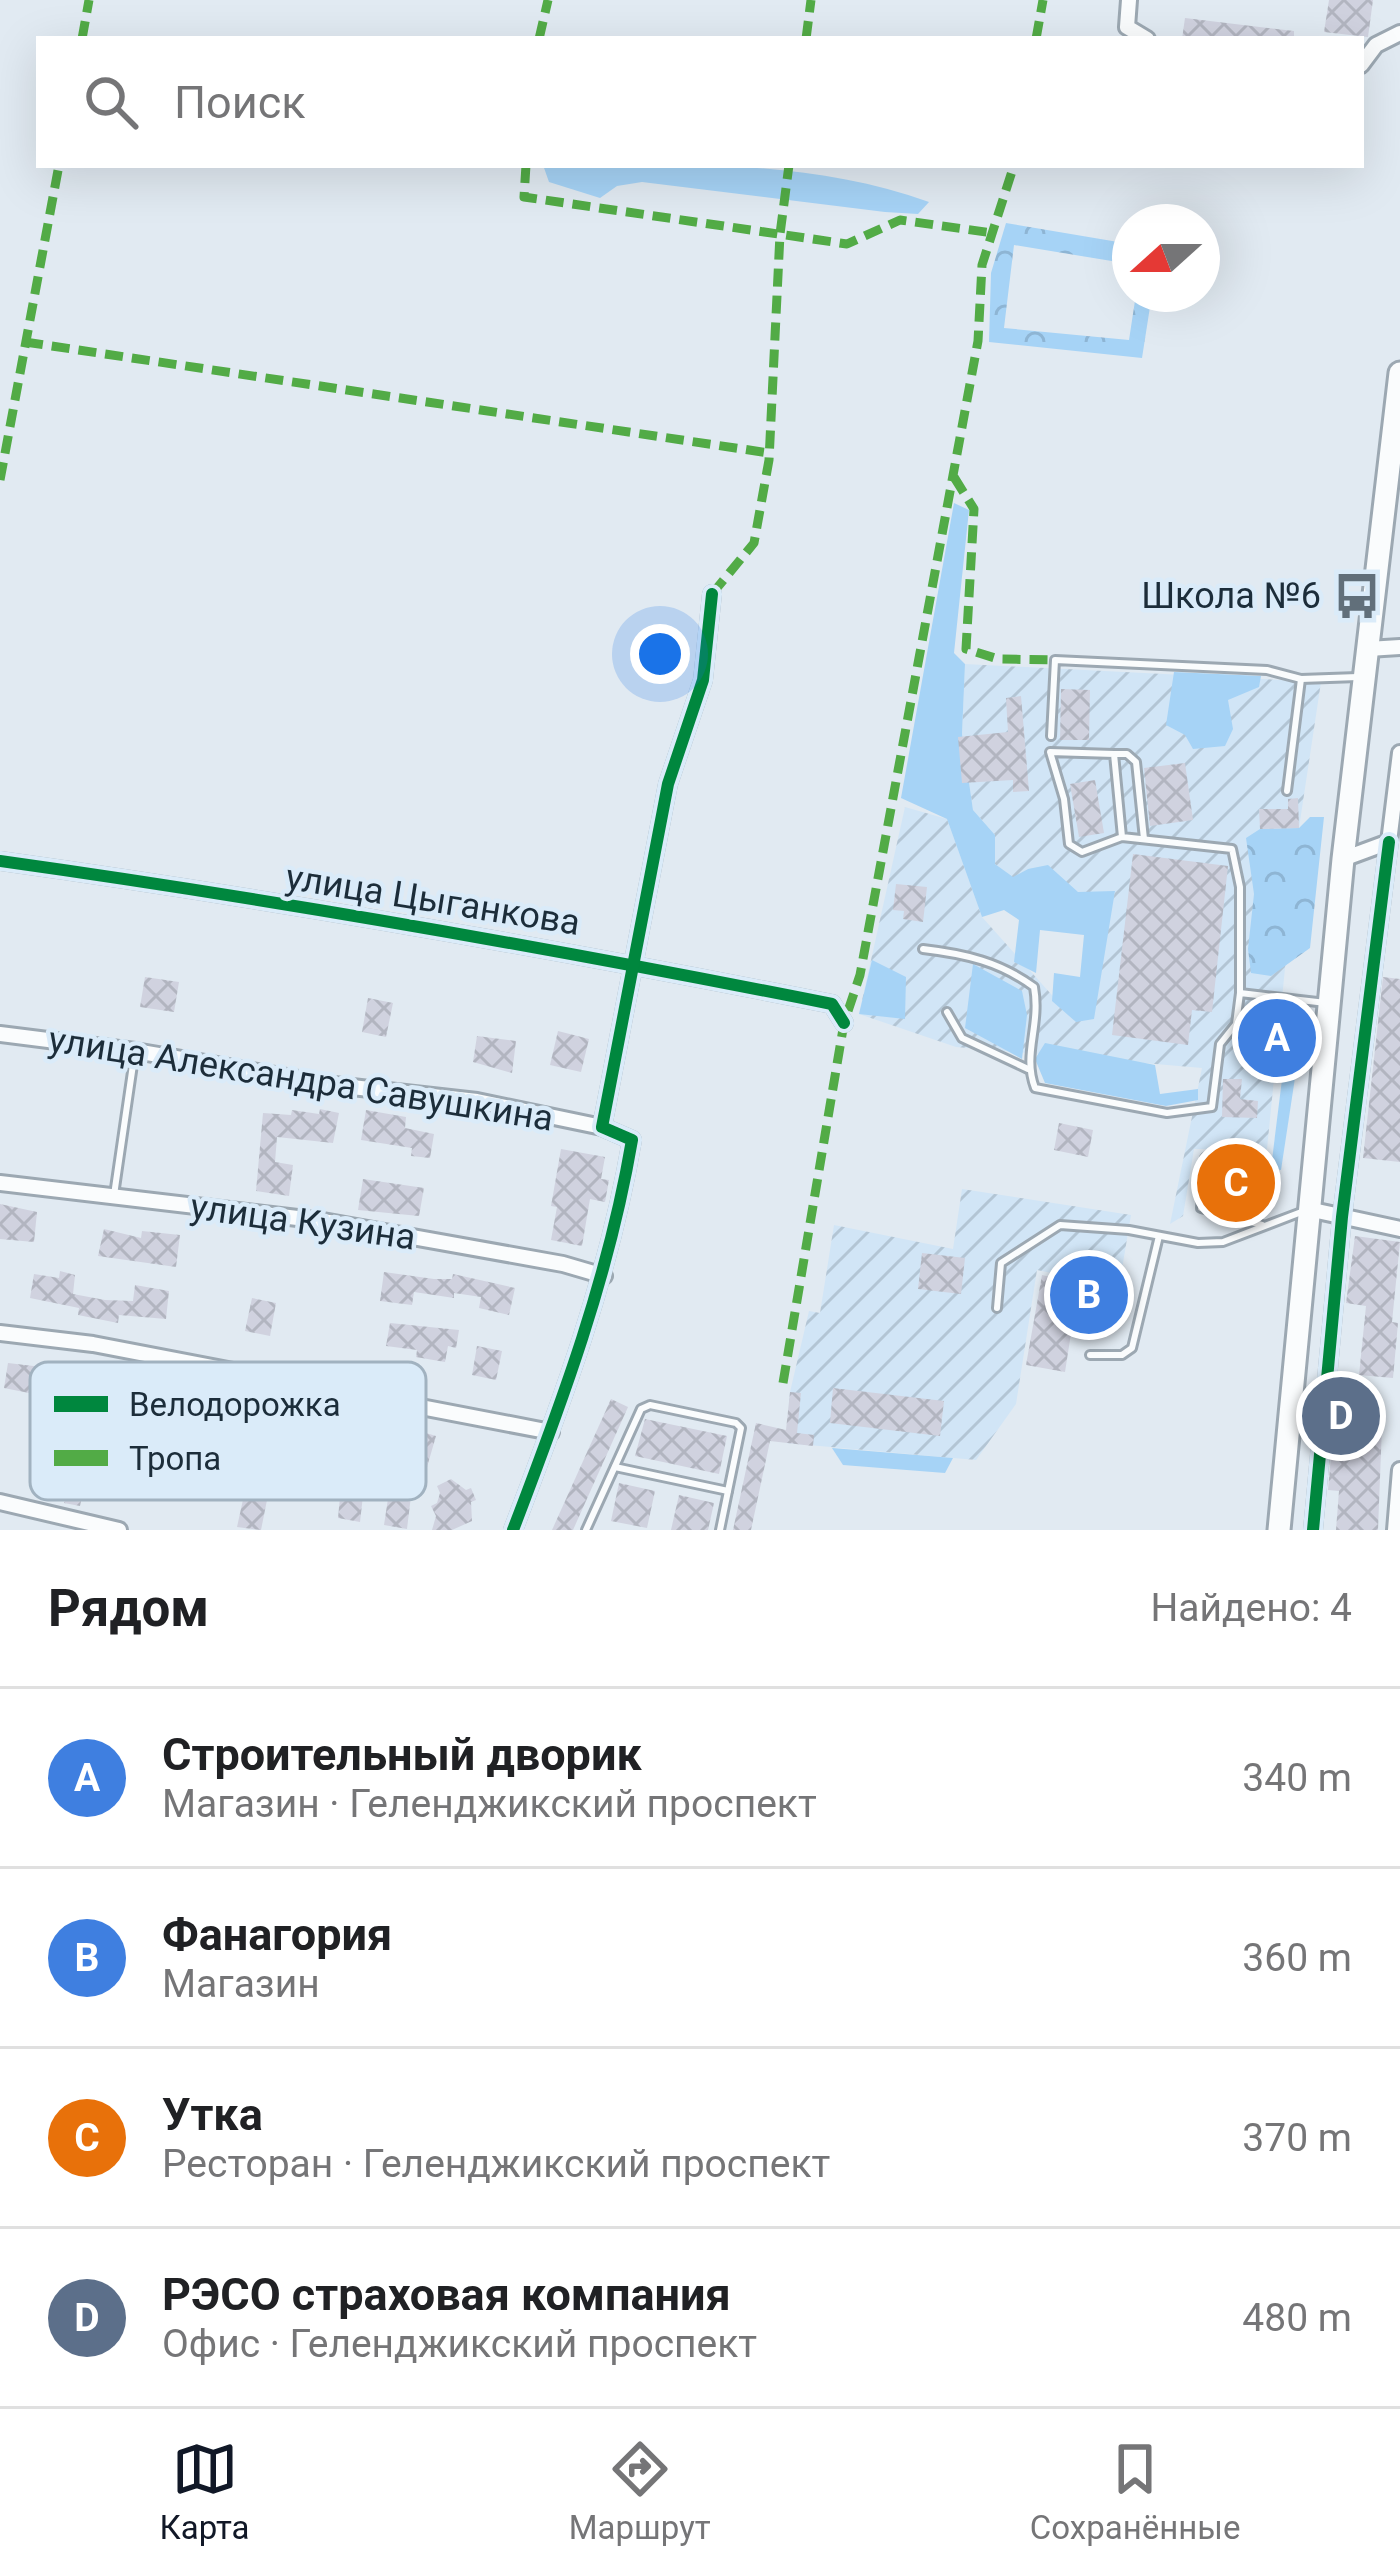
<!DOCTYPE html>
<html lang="ru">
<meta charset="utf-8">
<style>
body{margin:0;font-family:Roboto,sans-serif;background:#f2f2f2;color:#202124}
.compass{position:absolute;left:1112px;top:204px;width:108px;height:108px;border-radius:50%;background:#fff;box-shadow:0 12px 48px #0002;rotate:249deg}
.you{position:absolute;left:660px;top:654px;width:42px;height:42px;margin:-30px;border:9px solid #fff;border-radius:50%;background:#1a73e8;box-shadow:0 0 0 18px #1a73e833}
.badge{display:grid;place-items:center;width:78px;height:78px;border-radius:50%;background:#111827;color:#fff;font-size:39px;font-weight:700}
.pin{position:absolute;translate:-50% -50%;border:6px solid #fff;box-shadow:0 3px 12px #0006}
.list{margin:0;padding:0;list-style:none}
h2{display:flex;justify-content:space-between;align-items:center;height:156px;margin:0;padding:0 48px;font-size:51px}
h2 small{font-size:39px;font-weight:400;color:#757577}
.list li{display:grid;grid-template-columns:78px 1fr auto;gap:36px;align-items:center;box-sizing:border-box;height:180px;padding:0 48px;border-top:3px solid #e0e0e0}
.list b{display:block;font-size:45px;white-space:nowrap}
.list p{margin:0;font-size:39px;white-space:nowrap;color:#757577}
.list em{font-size:39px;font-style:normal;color:#757577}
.icon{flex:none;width:66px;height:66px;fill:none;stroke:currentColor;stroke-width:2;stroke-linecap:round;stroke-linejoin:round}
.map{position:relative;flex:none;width:1400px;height:1530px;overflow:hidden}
.search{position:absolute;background:#fff;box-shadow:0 12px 48px #0002;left:36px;right:36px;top:36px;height:132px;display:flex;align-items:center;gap:30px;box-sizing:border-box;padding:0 42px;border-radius:0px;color:#757577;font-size:45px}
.sheet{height:876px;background:#fff}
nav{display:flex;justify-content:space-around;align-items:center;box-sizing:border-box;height:168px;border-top:3px solid #e0e0e0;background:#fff;font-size:33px;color:#757577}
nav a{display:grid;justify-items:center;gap:6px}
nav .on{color:#111827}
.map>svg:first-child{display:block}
</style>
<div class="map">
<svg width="1400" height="1530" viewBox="0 0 1400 1530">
<defs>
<pattern id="industrial-furrows" width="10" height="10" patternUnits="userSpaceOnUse" patternTransform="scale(3)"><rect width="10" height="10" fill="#d1e5f6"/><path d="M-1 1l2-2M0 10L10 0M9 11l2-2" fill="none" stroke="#b3c5d4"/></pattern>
<pattern id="forest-crowns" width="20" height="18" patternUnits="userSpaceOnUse" patternTransform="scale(3)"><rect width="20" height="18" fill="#a6d3f6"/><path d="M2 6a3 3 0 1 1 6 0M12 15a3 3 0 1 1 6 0" fill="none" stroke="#8eb5d4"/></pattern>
<pattern id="building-cross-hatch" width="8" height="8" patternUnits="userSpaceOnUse" patternTransform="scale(3)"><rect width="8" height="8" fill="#d0d2df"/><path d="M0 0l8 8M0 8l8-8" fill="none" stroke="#b2b5c0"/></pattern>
</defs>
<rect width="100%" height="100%" fill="#e1eaf2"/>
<g fill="url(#industrial-furrows)">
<path d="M965,664L1321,682L1299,828L1267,1149H1194L1183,1216L1170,1224L1202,1068L956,1047L859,1014L905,807L947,819L982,917L1076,1022L1115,892H1078L1028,869L1013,878L995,864V835L973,810L962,734Z"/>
<path d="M962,1189L1131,1215L1119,1287L1037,1270L1016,1404L976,1460L786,1443L790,1392L809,1311L820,1313L834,1225L953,1249Z"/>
</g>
<g fill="#a6d3f6">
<path d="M543,165C674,165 803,157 929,202L918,214L885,212L642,182L617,186L600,198L549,182Z"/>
<path d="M954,503L969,510L954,653L965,664L962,734L973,810L995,835V864L1013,877L1028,869L1048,865L1078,892L1115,891L1094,1019L1076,1022L1052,1001L1054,973L1080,977L1084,935L1040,930L1036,973L1014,962L1019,920L1004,910L982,917L947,819L901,798Z"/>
<path d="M1174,672L1261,676L1259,687L1228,700L1233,729L1225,746L1193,749L1185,735L1166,725Z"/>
<path d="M872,960L906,977L905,1019L859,1014Z"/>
<path d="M973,964L1022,991L1027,1015L1022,1059L965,1028Z"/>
<path d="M1291,1007L1305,1012L1281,1170L1271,1168Z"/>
<path d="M1045,1043L1155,1065L1160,1094L1198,1089V1100L1166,1106L1045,1083L1035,1059Z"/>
<path d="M832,1448L953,1458L945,1473L843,1465Z"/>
</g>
<g fill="url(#forest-crowns)">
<path d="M1006,223L1130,244V264L1014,245L1004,328L1129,340L1136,294H1152L1142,358L989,342L991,273Z"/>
<path d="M1310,817H1324L1310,948L1271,976L1251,973L1248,949L1254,894L1246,838L1260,829L1299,828Z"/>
</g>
<g fill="url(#building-cross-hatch)">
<path d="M1329,0H1373L1368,37L1324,32Z"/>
<path d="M1185,18L1294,31V39H1182Z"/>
<path d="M1061,689L1090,690L1089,740H1060Z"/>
<path d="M1021,696L1029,791L1013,792V780L962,783L958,737L1008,732L1006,698Z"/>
<path d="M1185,763L1193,820L1150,826L1144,768Z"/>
<path d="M1095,780L1104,833L1079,837L1070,784Z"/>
<path d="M1298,798L1299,828L1260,829L1259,809H1288V799Z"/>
<path d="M1133,854L1228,866L1212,1012L1192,1010L1188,1045L1112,1035Z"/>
<path d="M896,884L927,887L923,922L903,919L904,911L893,910Z"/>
<path d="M145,977L179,982L174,1012L140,1007Z"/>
<path d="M1383,977L1400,979V1162L1363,1158Z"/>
<path d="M368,998L393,1003L386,1037L362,1032Z"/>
<path d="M1273,1004L1290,1006L1279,1075L1263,1072Z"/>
<path d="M558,1031L589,1039L581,1072L550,1065Z"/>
<path d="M477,1036L516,1041L512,1073L473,1062Z"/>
<path d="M1223,1079H1242L1240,1099L1258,1101L1257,1118L1222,1117Z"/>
<path d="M320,1109L339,1113L333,1143L277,1137L275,1162L293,1165L289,1196L256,1191L263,1113L291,1115L292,1110L319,1114Z"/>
<path d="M366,1110L406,1117L405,1128L434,1134L430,1158L411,1156L412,1148L361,1140Z"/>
<path d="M1059,1123L1093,1130L1088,1157L1054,1150Z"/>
<path d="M561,1149L605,1157L601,1179L609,1180L605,1202L590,1199L582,1246L551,1240L557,1207L551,1206Z"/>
<path d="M363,1179L424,1188L419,1216L358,1210Z"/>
<path d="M0,1204L37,1212L34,1242L0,1239Z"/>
<path d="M104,1229L141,1238L142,1231L180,1235L176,1267L98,1256Z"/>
<path d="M1355,1236L1400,1242L1392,1322L1398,1323L1393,1378L1359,1375L1366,1306L1346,1303Z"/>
<path d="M922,1253L965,1258L961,1294L918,1289Z"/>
<path d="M60,1271L75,1275L73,1294L105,1300L133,1301L135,1285L169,1291L166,1319L119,1315L118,1323L78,1315L79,1308L30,1298L34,1274L59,1278Z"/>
<path d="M384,1272L434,1279H452L453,1274L515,1288L509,1315L479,1308L481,1297L454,1293V1298L414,1292L412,1305L380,1301Z"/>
<path d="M1042,1275L1100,1288L1093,1318L1074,1314L1065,1372L1026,1365Z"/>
<path d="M252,1298L276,1303L270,1336L245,1331Z"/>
<path d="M390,1323L459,1330L456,1348L448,1346L445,1362L416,1357L417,1350L386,1346Z"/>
<path d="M477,1346L502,1351L496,1380L472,1375Z"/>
<path d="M8,1363L42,1367L39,1395L4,1388Z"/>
<path d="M833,1388L944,1401L940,1436L830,1423Z"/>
<path d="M790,1392L801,1393L797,1433L814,1435L813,1446L770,1441L751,1530H733L756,1423L786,1430Z"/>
<path d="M611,1399L628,1407L573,1530H552Z"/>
<path d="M645,1419L727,1436L719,1474L635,1456Z"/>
<path d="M1334,1422L1382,1426L1378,1530H1336L1339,1491L1328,1490Z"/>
<path d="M393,1423L436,1436L427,1467L417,1446L407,1529L384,1525L389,1492V1459H385Z"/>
<path d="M43,1458L67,1463L65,1473L86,1478L80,1506L64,1503L66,1494L37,1488Z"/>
<path d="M343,1465L366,1469L360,1522L338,1518Z"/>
<path d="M451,1479L466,1490L471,1488L476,1500L471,1502L472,1521L452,1530H432L436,1516L431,1506L437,1503L440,1493L437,1486Z"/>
<path d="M619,1483L655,1491L647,1528L611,1521Z"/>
<path d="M244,1495L267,1500L261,1530L237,1527Z"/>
<path d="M679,1495L714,1503L708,1530H671Z"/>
</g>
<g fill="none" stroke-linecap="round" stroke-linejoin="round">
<defs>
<g id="service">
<path d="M1051,736L1055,660L1267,670L1301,679L1358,677"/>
<path d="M1114,754H1127L1136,762L1144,839"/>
<path d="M1287,791L1301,679"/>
<path d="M1122,837L1114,754L1050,752L1064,799L1069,844L1082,852L1122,837L1232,849L1240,887V993"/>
<path d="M923,949C966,954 1000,962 1034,987C1041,1026 1022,1054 1035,1088L1167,1113L1212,1107L1220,1044L1236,1024L1240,993L1326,1003"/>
<path d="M947,1012L962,1038L1028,1069"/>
<path d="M114,1195L135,1051"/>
<path d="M1246,1219L1257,1167L1254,1161L1209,1155L1205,1158L1201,1208L1262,1225"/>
<path d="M997,1308L1001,1263L1060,1225L1129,1230L1198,1243L1223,1242L1304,1211"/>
<path d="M1090,1355H1122L1132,1348L1159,1236"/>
<path d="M615,1467L728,1491"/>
<path d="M586,1530L641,1409L650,1405L736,1423L741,1428L720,1530"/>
</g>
<g id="minor">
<path d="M1129,0L1127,27L1147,39"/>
<path d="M1361,65L1376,45L1400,33"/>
<path d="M1368,649L1400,647"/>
<path d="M1343,859L1389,842L1400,753"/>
<path d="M0,861C279,900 555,949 832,1004L844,1023"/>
<path d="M0,1034L135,1051L334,1085L477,1101L602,1127"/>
<path d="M0,1183L323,1221L563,1264L604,1276"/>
<path d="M1308,1209L1400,1229"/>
<path d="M0,1333L93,1344L551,1432"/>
<path d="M0,1502L119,1530"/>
<path d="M513,1530C562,1402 609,1276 632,1140L602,1127L668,784L703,680L712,594"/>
<path d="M1313,1530L1342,1217L1389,842"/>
<path d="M1395,1530L1400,1470"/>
</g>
<path id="primary" d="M1279,1530L1343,859L1400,373"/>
</defs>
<use href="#service" stroke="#9ca8b2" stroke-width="12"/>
<use href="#minor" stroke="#9ca8b2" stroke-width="20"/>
<use href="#primary" stroke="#9ca8b2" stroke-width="27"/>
<use href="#service" stroke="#fafcfd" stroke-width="6"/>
<use href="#minor" stroke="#fafcfd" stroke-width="14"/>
<use href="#primary" stroke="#fafcfd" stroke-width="21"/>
<g stroke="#52ab46" stroke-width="9" stroke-dasharray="18 9" stroke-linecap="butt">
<path d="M82,39L89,0"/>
<path d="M539,39L548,0"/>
<path d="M806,39L811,0"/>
<path d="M1036,39L1043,0"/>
<path d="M526,165L524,197L847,244L900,220L993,233"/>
<path d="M25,342L769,453"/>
<path d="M954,477L974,509L966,649L998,659L1055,660"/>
<path d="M0,480L59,165"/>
<path d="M712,594L754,543L769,460L780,234L789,165"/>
<path d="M783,1383L844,1023L860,975L978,341L982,265L1014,165"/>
</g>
<defs>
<g id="cycleway">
<path d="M0,861C279,900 555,949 832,1004L844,1023"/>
<path d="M513,1530C562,1402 609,1276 632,1140L602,1127L668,784L703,680L712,594"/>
<path d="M1313,1530L1342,1217L1389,842"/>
</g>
</defs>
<use href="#cycleway" stroke="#daebf9" stroke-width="20"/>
<use href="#cycleway" stroke="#00873e" stroke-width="12"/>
</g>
<defs>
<symbol id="bus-bare" viewBox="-9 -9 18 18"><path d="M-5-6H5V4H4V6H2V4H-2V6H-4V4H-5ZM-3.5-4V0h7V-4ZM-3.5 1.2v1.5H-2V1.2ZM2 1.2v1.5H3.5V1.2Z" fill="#616f7a" stroke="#daebf9" stroke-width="2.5" paint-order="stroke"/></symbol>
</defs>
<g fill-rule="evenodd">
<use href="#bus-bare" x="1324" y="563" width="66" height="66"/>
</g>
<g text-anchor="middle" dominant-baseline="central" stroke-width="9" stroke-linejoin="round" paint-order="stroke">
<g font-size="36" fill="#1c2d3a" stroke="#daebf9" text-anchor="end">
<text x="1321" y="596">Школа №6</text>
</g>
<g font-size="36" fill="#1c2d3a" stroke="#daebf9">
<text transform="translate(433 900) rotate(9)">улица Цыганкова</text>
<text transform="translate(301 1079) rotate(9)">улица Александра Савушкина</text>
<text transform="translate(303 1222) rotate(8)">улица Кузина</text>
</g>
</g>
<rect x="30" y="1362" width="396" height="138" rx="18" fill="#daebf9" stroke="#a1b2c0" stroke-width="3"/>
<rect x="54" y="1396" width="54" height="16" fill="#00873e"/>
<rect x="54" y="1450" width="54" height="16" fill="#52ab46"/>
<g font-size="33" fill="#1c2d3a">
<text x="129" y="1416">Велодорожка</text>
<text x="129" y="1470">Тропа</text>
</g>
</svg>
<svg class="compass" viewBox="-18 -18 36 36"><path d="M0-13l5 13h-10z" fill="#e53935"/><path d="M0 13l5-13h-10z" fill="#757577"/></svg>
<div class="you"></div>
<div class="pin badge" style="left:1277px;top:1038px;background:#3f7fe0">A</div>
<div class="pin badge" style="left:1089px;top:1295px;background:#3f7fe0">B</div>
<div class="pin badge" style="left:1236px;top:1183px;background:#e8710a">C</div>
<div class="pin badge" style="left:1341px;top:1416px;background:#5c6f8a">D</div>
<div class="search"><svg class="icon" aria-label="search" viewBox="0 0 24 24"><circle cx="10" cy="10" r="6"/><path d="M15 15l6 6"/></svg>Поиск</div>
</div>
<section class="sheet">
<h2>Рядом<small>Найдено: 4</small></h2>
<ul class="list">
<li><span class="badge" style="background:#3f7fe0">A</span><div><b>Строительный дворик</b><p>Магазин · Геленджикский проспект</p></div><em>340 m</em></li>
<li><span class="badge" style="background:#3f7fe0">B</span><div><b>Фанагория</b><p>Магазин</p></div><em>360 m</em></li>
<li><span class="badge" style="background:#e8710a">C</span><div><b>Утка</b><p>Ресторан · Геленджикский проспект</p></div><em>370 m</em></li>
<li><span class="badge" style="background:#5c6f8a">D</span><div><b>РЭСО страховая компания</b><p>Офис · Геленджикский проспект</p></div><em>480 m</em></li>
</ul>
</section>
<nav>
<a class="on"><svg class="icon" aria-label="map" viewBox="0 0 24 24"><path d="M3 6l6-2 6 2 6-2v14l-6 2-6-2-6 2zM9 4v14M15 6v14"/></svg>Карта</a>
<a><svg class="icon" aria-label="directions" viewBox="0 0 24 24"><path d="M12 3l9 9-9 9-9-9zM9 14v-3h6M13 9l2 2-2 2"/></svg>Маршрут</a>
<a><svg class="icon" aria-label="saved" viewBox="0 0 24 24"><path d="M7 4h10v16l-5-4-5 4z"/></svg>Сохранённые</a>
</nav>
